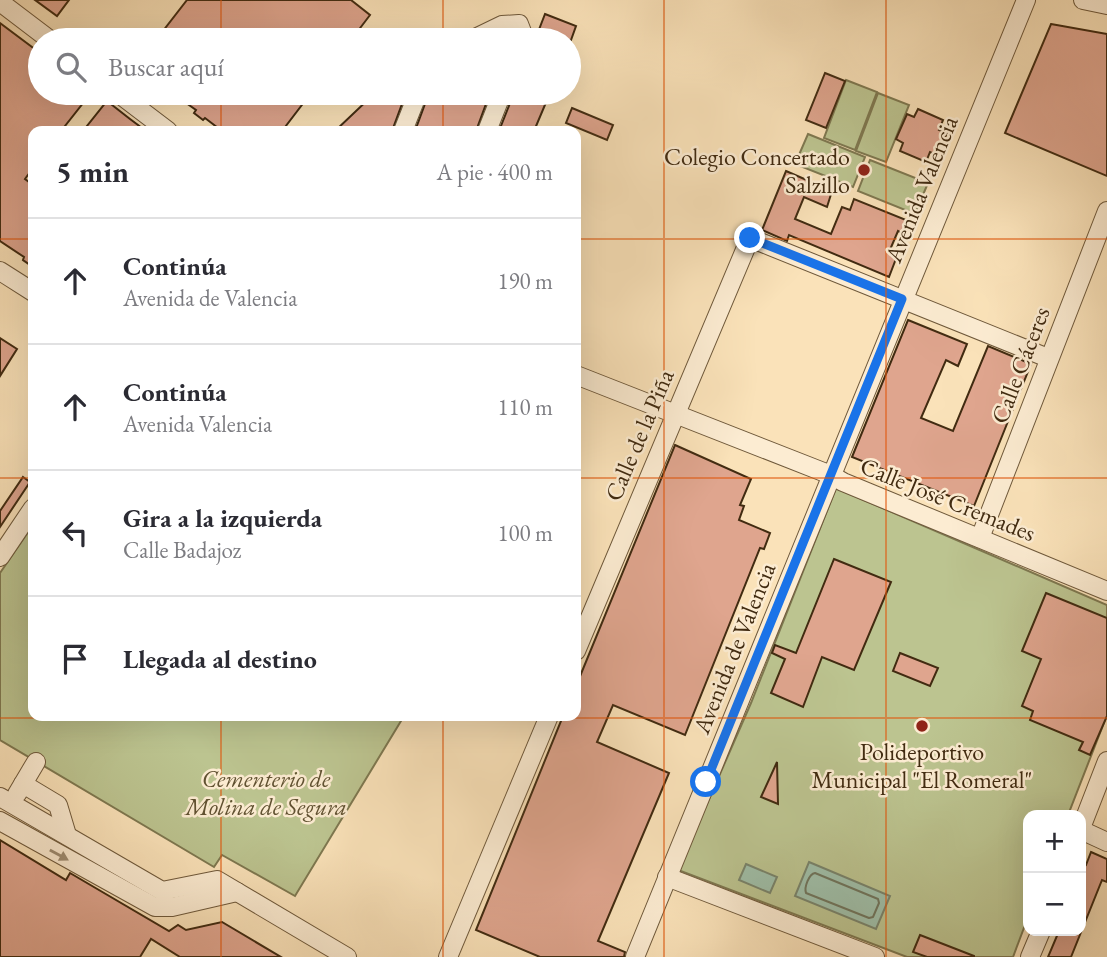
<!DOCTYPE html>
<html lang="es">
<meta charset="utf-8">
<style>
body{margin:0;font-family:"EB Garamond",serif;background:#f2f2f3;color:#2b2b33}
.controls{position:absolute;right:21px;bottom:21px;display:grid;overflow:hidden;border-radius:14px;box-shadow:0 7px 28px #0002}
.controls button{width:63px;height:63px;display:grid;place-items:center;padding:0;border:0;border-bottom:2px solid #e1e1e2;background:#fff;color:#2b2b33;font:35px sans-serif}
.stop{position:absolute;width:21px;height:21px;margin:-16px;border:5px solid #1a73e8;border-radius:50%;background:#fff}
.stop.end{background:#1a73e8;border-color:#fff;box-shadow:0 2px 7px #0008}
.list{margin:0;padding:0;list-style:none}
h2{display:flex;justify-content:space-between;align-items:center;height:91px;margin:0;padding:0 28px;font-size:30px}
h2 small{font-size:23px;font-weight:400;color:#7c7c81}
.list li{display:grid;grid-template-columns:46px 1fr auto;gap:21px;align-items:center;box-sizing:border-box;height:126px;padding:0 28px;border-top:2px solid #e1e1e2}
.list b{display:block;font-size:26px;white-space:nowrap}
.list p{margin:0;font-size:23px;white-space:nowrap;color:#7c7c81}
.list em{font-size:23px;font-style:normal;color:#7c7c81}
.icon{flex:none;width:38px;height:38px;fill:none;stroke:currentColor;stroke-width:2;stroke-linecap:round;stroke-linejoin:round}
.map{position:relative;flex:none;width:1107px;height:957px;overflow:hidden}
.search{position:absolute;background:#fff;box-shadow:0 7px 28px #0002;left:28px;top:28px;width:553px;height:77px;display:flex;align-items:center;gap:18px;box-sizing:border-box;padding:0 24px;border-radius:38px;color:#7c7c81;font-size:26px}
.panel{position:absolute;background:#fff;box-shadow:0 7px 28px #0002;left:28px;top:126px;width:553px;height:595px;border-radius:14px}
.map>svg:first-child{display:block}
</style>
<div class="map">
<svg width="1107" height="957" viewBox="0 0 1107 957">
<rect width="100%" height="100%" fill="#fae2b9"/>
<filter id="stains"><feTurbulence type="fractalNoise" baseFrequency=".00286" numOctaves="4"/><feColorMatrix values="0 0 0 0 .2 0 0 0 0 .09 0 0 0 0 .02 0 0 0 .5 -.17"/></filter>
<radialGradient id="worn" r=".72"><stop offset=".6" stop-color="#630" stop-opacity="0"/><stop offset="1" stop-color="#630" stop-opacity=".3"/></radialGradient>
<g fill="#bcc490" stroke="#7e7850" stroke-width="2">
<path d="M846,80L877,92L855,150L824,138Z"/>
<path d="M878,93L909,105L886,162L856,151Z"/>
<path d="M808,134L865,157L853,187L795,164Z"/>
<path d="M870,160L928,183L915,214L858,191Z"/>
<path d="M836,488L1107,605V715L1068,815H1028V917L1013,957H907L678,870L751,703Z"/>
<path d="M33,525V716H404L295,896L222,855L214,867L0,740V573Z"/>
</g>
<g fill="#9fbfa9" stroke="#79846c" stroke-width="2">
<path d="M809,862L890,896L876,929L795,896Z"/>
<path d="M746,864L777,877L770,893L739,880Z"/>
</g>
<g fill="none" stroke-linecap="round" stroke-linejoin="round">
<path stroke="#70755d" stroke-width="2" d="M815,873L878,899L879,903L873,917L869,918L806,893C804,887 809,874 815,873Z"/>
</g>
<g fill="#dfa58e" stroke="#412b11" stroke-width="2">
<path d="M35,0H69L57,16Z"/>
<path d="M187,0H351L370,15L351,40H156Z"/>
<path d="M545,14L576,26L571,40H535Z"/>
<path d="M0,23L40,53V93H91L61,131H33V168L25,179L33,185V267L23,260L24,257L0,241Z"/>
<path d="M1051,24L1107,34V176L1005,133Z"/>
<path d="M825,73L845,81L826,128L806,120Z"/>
<path d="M172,93H311L282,131H222L205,118L203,120L194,113L196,110Z"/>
<path d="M375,93H406L392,131H335Z"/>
<path d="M429,93H490L476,131H415Z"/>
<path d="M514,93H550L534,131H499Z"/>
<path d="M107,101L130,119L146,131H83Z"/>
<path d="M572,108L613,125L607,140L566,123Z"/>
<path d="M918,109L943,120L939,130L947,133L937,155L930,152L926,162L900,151L903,143L896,139L907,114L914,117Z"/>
<path d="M786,171L832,191L827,207L804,197L795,219L831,234L842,207L850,210L854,199L911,222L905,235L898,231L889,252L897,256L889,277L789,235L787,241L762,230Z"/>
<path d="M908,320L967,344L958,366L946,360L921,418L953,431L988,346L1031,364L974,506L852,457Z"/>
<path d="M0,338L17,349L0,376Z"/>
<path d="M675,445L751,479L740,505L744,506L739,520L770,533L764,549L760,548L685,735L613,705L597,742L669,773L598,941L625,952L624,957H540L476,930L563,716H576V686Z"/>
<path d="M23,477L30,482L0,527V511Z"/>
<path d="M834,559L891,582L854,670L822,657L803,707L771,693L785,659L772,653L775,645L796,653Z"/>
<path d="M1046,593L1107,618V716L1090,755L1079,750L1083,742L1030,720L1033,711L1022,706L1041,659L1022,651Z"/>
<path d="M900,653L938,668L930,686L893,671Z"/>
<path d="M777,762L778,804L761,797Z"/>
<path d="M0,840L66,880L70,873L169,931L178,925L186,930L222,922L281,957H180L151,939L140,957H0Z"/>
<path d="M1091,852L1107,859V882L1102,880L1071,957H1048L1059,931H1081V863L1086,865Z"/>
<path d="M920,935L974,956V957H927L913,952Z"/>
</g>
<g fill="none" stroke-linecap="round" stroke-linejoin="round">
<defs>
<g id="minor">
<path d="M1083,0L1107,5"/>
<path d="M0,2L50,40"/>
<path d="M471,40L502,25L519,24L524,37L523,40"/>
<path d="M118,93L168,131"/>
<path d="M403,131L418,93"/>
<path d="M487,131L502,93"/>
<path d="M0,271L33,292"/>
<path d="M576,375L831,475L843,482L1107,591"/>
<path d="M980,538L1107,211"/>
<path d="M0,557L33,508"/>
<path d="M576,651L750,238L1048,358"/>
<path d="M23,784L58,805L67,835"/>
<path d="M17,794L36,762"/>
<path d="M0,797L162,891L217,880L347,957"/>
<path d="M0,821L155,907H172L237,892"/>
<path d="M1081,828L1107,761"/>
<path d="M1081,830L1107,842"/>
<path d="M667,877L875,957"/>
<path d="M448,957L549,716"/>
<path d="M635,957L1026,0"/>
<path d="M1030,957L1041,931"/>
</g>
</defs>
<use href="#minor" stroke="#6f593b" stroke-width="20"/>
<use href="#minor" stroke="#fcecd2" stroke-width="18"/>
</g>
<defs><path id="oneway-solid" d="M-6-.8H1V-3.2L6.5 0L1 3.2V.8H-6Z" transform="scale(1.75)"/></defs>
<use fill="#9e8c72" href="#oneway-solid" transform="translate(59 855) rotate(29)"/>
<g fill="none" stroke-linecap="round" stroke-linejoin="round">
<path stroke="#1a73e8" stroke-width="9" d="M706,782L902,299L750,238"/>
</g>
<path fill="none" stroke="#e0570c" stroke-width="2" stroke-opacity="0.55" d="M221,0V40M443,0V40M664,0V957M886,0V957M221,93V131M443,93V131M0,239H33M576,239H1107M0,478H33M576,478H1107M221,716V957M443,716V957M0,718H1107"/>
<g fill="#8f2418" stroke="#fcecd2" stroke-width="2.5">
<circle cx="864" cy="170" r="7"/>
<circle cx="922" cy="726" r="7"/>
</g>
<g text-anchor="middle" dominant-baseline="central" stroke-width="5" stroke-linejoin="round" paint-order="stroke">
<g font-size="24" fill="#412b11" stroke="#fcecd2" text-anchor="end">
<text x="850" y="156">Colegio Concertado<tspan x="850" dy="28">Salzillo</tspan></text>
<text x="922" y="751" text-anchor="middle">Polideportivo<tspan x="922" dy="28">Municipal "El Romeral"</tspan></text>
</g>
<g font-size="24" fill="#412b11" stroke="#fcecd2">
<text transform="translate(921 189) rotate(-68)">Avenida Valencia</text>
<text transform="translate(1020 365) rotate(-69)">Calle Cáceres</text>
<text transform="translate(639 435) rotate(-67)">Calle de la Piña</text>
<text transform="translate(948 499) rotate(22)">Calle José Cremades</text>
<text transform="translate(734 648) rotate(-68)">Avenida de Valencia</text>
</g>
<g font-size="24" font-style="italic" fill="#605131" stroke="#fcecd2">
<text x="266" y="778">Cementerio de<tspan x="266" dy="28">Molina de Segura</tspan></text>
</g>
</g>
<rect width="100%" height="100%" filter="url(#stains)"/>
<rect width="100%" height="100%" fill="url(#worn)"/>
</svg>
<div class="controls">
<button>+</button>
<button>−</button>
</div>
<div class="stop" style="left:706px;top:782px"></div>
<div class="stop end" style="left:750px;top:238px"></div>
<div class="search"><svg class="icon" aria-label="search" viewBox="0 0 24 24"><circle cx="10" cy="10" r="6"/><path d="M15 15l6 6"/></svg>Buscar aquí</div>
<section class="panel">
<h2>5 min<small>A pie · 400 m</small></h2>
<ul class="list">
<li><svg class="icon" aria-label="ahead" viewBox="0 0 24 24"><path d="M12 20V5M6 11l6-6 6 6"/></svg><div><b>Continúa</b><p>Avenida de Valencia</p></div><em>190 m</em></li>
<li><svg class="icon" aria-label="ahead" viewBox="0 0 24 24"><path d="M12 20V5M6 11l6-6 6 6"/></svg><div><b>Continúa</b><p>Avenida Valencia</p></div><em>110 m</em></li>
<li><svg class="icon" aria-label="left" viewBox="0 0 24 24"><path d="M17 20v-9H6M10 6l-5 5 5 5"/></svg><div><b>Gira a la izquierda</b><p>Calle Badajoz</p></div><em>100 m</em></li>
<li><svg class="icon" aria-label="arrive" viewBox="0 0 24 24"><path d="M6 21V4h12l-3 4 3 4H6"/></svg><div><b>Llegada al destino</b></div></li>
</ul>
</section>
</div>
